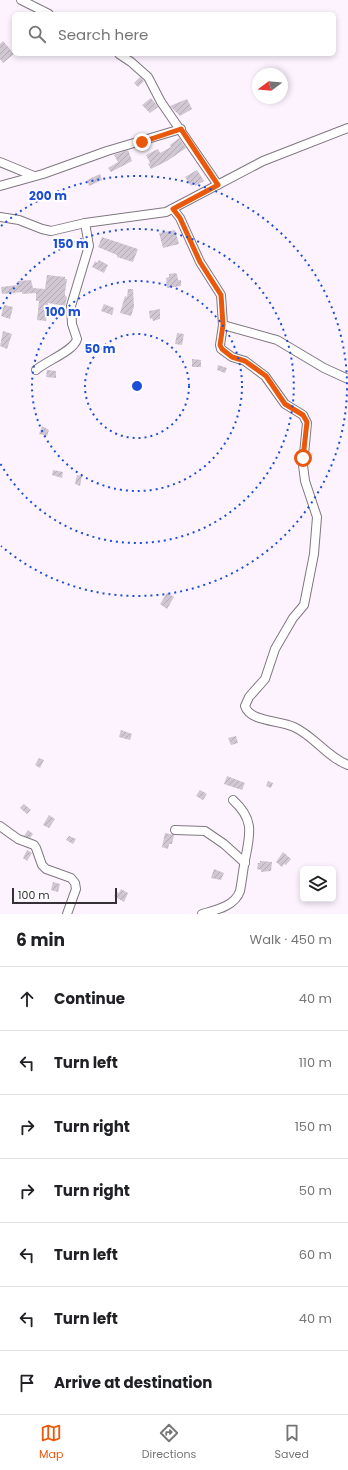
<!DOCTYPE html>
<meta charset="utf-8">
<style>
body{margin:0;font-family:Poppins,sans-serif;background:#f2f2f2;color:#202124}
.controls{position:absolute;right:12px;bottom:12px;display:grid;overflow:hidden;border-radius:6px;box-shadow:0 2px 6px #0003}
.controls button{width:36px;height:36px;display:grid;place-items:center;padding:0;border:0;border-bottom:1px solid #e0e0e0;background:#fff;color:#202124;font:20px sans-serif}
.compass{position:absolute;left:252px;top:68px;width:36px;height:36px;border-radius:50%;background:#fff;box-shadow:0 2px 6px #0003;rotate:254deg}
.scale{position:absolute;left:12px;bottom:10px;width:105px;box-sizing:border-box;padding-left:4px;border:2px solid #343035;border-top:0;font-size:11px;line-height:14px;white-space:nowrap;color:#343035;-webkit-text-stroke:3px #fff;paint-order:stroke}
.stop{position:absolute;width:12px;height:12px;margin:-9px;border:3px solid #ea580c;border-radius:50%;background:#fff}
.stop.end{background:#ea580c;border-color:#fff;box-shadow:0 1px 4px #0008}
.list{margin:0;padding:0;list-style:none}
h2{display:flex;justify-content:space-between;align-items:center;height:52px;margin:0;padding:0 16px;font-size:17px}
h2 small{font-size:13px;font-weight:400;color:#757577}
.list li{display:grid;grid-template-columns:26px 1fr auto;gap:12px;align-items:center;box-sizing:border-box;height:64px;padding:0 16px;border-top:1px solid #e0e0e0}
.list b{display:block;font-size:15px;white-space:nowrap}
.list em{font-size:13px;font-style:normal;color:#757577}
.icon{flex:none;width:22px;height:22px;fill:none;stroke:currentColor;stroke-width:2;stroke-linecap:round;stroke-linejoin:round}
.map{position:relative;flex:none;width:348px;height:914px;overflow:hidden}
.search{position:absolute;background:#fff;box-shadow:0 2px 6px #0003;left:12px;right:12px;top:12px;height:44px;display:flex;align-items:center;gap:10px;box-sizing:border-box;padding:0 14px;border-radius:6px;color:#757577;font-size:15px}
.sheet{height:500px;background:#fff}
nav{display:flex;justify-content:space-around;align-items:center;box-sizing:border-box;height:56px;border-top:1px solid #e0e0e0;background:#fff;font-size:11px;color:#757577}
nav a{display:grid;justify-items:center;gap:2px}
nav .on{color:#ea580c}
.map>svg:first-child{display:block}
</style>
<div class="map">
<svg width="348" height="914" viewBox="0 0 348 914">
<defs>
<pattern id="building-hatch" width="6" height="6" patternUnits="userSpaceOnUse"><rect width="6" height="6" fill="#d1c7d3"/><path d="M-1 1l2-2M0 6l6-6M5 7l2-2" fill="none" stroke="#b4abb6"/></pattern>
</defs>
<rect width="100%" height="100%" fill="#fcf3fe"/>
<g fill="url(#building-hatch)">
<path d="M3,41L14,54L3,63L0,59V44Z"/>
<path d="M140,77L144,81L138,87L134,83Z"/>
<path d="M151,98L158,107L150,113L142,105Z"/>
<path d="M187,99L192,109L180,116L170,106Z"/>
<path d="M179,138L186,148L167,161L151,169L148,164L150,163L146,155L158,149L160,153L171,147L170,145Z"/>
<path d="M128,150L132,161L111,172L108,168L118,162L114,155Z"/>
<path d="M197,170L204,181L195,186L194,184L191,186L185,177Z"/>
<path d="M100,174L102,180L89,186L87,180Z"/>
<path d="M175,230L179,244L163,248L159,233Z"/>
<path d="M102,237L138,249L133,262L117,257V255L98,247Z"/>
<path d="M99,260L108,265L104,273L92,267L95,261L97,263Z"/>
<path d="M175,273L177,274L178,280H181V286L167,288L166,278L169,277V274Z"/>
<path d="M47,275L65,277V279H67L65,292V296L67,297L65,306L48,303L46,321L37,320L39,301H36V293L22,294V292L2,294L1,287L18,285V281L31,280L33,288L45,289Z"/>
<path d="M128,289H133L134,307L131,316L120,313L125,296L127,297Z"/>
<path d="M104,304L114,308L112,315L101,311Z"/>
<path d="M4,305L13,307L10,319L1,316Z"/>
<path d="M160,309V319L153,321L152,318L150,319L149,311Z"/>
<path d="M3,331L12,334L7,349L0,346Z"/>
<path d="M177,333L184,334L182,345L175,344Z"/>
<path d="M192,359L201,360V367H192Z"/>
<path d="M218,365L227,368L225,373L217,370Z"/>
<path d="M47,370L56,371V378L46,377Z"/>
<path d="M42,426L49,430L47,436L39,434Z"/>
<path d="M53,470L63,472L62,478L52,475Z"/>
<path d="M77,475L82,476L80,486L75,484Z"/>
<path d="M167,593L174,597L167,609L160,604Z"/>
<path d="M121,730L132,734L130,740L119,737Z"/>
<path d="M236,736L238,743L231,745L228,738Z"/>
<path d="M39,758L44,760L40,768L35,765Z"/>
<path d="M227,776L245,783L242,790L224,784Z"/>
<path d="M268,781L273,783L271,788L266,786Z"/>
<path d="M200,790L207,794L203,800L196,796Z"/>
<path d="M24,804L31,810L27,814L20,808Z"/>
<path d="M49,815L55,819L49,828L43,825Z"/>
<path d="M28,830L33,834L30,838L24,836Z"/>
<path d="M165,833L174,835L172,844H169L168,849L162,847Z"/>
<path d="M69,836L76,839L73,844L66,840Z"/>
<path d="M27,850L32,853L27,861L23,858Z"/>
<path d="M283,852L291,859L286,865L284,864L282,867L276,862Z"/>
<path d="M260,861L272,862L271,871L261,872V870L257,869L258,863H260Z"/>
<path d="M214,869L224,873L221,880L211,878Z"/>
<path d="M53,882L60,884L58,892L51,890Z"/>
<path d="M121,889L128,893L124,902L114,896L117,892L119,893Z"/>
</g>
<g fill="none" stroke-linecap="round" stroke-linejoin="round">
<defs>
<g id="street">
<path d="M21,0L49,14"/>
<path d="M119,54L131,62L148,77L161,102L218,185"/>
<path d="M0,162L34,176"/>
<path d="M0,186L43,174L107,151L181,129"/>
<path d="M173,209L180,218L200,262L221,295L223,325L220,345L221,349L232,357L245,361L265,376L285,404L303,415L307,423L303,465L305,481L317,517L314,554L304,605L293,618L275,649L265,679L249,697L245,706C250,722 279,720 294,727C314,736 327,757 348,765"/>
<path d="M0,217L19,220L42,229L51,231L85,223L166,212L263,161L348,128"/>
<path d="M223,325L277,340L324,368L348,379"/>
<path d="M36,370C46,361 74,351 77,339L72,324L71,306L89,246L85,223"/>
<path d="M0,826L18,839L34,845L36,848L42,865L46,869L71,878L75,883L76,889L67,914"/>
<path d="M175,830L205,831L224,844L245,863"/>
<path d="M202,914C216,910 235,906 240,891C242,881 243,870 245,860C250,834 255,820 233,800"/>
</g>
</defs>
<use href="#street" stroke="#807781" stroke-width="10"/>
<use href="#street" stroke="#fff" stroke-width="8"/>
</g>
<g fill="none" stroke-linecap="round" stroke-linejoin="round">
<path stroke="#ea580c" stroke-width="5" d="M142,142L181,129L218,185L173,209L180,218L200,262L221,295L223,325L220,345L222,349L232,357L245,361L266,376L285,404L303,415L307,422L303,458"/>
</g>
<g fill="none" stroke="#1d4ed8" stroke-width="2" stroke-dasharray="2 4">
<circle cx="137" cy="386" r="52"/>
<circle cx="137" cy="386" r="105"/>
<path d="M0 309A157 157 0 1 1 0 463"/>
<path d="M1 226A210 210 0 1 1 1 546"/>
</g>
<circle cx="137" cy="386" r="6" fill="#1d4ed8" stroke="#fff" stroke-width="2"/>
<g font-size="12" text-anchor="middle" font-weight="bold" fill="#1d4ed8" stroke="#fff" stroke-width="4" stroke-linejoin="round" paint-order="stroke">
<text x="48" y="200">200 m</text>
<text x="71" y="248">150 m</text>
<text x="63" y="316">100 m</text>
<text x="100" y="353">50 m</text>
</g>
</svg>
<div class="controls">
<button><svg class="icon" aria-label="layers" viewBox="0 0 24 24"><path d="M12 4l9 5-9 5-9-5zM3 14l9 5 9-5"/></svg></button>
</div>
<svg class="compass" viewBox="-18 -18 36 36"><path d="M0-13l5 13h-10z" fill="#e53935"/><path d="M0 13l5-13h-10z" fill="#757577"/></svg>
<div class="scale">100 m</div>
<div class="stop" style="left:303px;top:458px"></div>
<div class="stop end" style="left:142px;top:142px"></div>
<div class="search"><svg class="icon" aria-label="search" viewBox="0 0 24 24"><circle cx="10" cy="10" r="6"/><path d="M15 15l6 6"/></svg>Search here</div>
</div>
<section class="sheet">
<h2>6 min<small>Walk · 450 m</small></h2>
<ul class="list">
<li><svg class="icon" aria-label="ahead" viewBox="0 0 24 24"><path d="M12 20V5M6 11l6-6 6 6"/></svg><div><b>Continue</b></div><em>40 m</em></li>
<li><svg class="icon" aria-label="left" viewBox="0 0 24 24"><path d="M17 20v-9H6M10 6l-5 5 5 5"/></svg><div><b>Turn left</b></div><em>110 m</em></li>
<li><svg class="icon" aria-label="right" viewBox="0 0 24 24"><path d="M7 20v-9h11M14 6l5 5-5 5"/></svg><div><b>Turn right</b></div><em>150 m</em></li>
<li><svg class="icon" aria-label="right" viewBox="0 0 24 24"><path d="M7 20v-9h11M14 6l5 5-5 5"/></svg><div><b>Turn right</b></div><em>50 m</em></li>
<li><svg class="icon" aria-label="left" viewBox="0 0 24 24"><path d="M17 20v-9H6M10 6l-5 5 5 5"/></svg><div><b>Turn left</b></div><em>60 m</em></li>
<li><svg class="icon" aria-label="left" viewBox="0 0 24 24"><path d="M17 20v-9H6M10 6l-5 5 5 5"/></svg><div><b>Turn left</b></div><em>40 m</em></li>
<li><svg class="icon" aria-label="arrive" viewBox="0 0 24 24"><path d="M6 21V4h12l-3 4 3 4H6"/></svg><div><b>Arrive at destination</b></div></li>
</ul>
</section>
<nav>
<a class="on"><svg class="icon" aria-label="map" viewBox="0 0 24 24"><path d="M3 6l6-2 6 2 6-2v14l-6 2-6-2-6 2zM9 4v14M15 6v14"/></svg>Map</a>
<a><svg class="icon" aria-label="directions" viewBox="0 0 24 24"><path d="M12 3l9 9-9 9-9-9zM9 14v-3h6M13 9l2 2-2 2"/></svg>Directions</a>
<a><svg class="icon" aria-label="saved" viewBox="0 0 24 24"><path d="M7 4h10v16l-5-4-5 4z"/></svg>Saved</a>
</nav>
